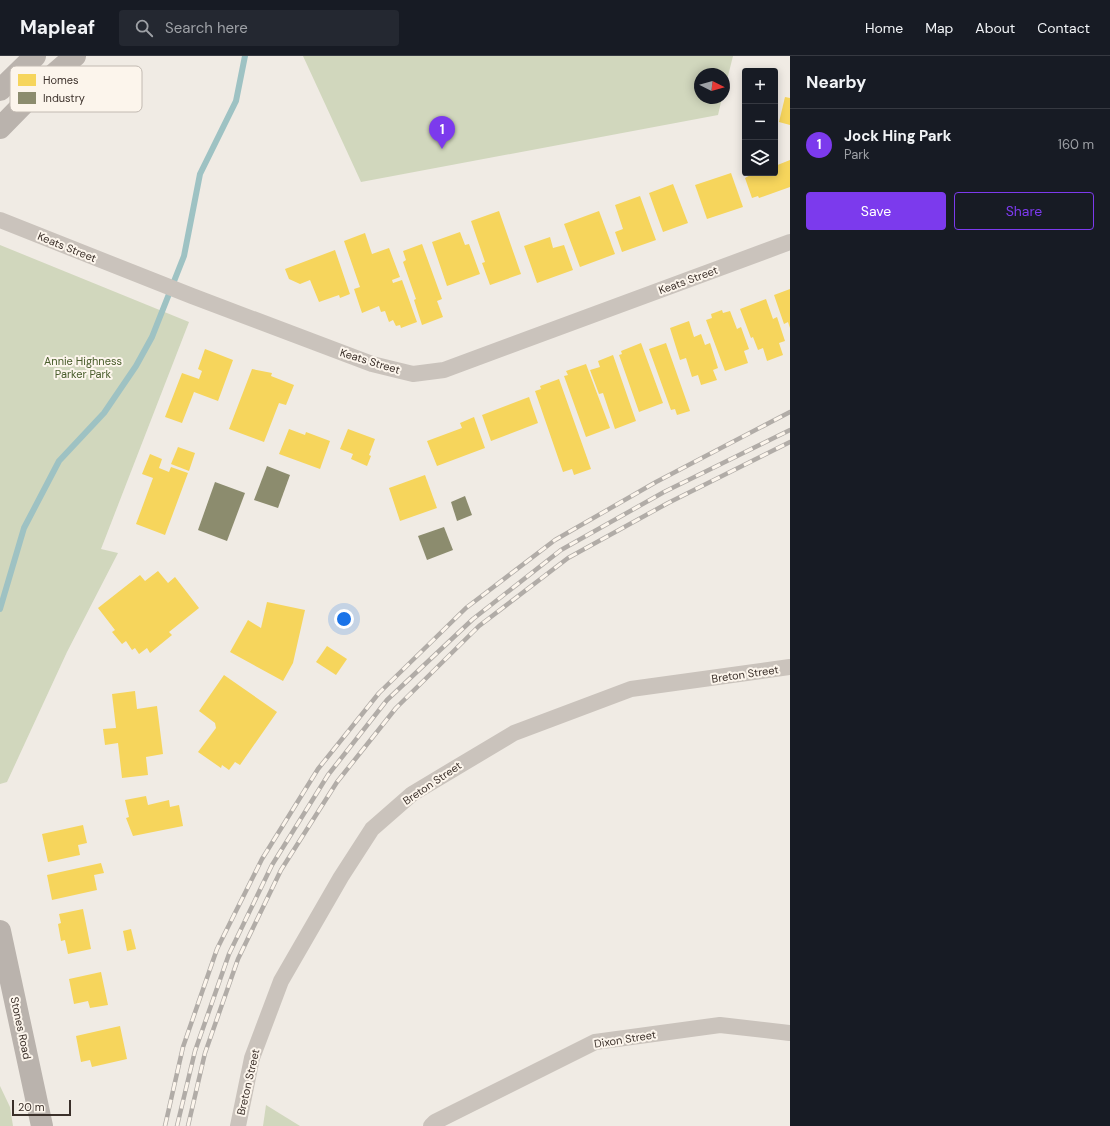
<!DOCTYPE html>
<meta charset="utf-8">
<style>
body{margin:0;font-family:"DM Sans",sans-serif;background:#242831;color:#f1f3f6}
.controls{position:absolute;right:12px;top:12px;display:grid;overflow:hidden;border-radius:4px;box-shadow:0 2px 10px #0003}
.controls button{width:36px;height:36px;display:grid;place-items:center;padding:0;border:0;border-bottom:1px solid #363941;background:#171b24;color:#f1f3f6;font:20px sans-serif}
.compass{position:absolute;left:694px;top:12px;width:36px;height:36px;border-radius:50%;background:#171b24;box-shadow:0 2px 10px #0003;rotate:96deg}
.scale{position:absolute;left:12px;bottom:10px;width:59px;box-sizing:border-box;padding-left:4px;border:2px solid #3b302a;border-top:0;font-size:11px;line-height:14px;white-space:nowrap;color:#3b302a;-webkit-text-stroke:3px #fcf5ec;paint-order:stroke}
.you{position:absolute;left:344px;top:563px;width:14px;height:14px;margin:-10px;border:3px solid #fff;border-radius:50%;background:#1a73e8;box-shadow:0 0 0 6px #1a73e833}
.badge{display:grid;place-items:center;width:26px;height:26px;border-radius:50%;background:#7c3aed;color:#fff;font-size:13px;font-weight:700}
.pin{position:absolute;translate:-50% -33px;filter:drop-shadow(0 1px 2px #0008)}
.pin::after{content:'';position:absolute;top:21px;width:14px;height:12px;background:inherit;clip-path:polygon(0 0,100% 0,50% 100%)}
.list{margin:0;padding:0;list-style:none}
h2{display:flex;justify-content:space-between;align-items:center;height:52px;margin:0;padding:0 16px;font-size:17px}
h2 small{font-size:13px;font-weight:400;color:#9ea1a6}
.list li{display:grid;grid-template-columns:26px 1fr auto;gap:12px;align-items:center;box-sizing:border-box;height:72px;padding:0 16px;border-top:1px solid #363941}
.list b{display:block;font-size:15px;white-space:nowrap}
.list p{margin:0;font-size:13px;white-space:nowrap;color:#9ea1a6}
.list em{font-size:13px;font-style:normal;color:#9ea1a6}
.actions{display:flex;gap:8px;padding:12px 16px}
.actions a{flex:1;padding:9px 0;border:1px solid #7c3aed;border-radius:4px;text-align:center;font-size:14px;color:#7c3aed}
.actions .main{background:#7c3aed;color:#fff}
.icon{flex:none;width:22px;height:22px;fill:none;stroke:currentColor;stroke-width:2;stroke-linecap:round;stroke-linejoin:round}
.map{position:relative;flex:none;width:790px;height:1070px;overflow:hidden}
header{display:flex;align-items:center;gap:24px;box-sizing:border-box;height:56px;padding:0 20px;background:#171b24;border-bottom:1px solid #363941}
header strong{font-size:19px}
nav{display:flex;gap:22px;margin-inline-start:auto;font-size:14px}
.search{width:280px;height:36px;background:#242831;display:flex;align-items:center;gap:10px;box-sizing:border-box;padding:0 14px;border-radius:4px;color:#9ea1a6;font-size:15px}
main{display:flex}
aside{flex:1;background:#171b24}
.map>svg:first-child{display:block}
</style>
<header>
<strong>Mapleaf</strong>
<div class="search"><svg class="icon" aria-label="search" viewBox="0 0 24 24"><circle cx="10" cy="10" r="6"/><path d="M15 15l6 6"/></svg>Search here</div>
<nav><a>Home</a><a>Map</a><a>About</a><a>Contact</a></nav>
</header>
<main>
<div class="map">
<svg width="790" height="1070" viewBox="0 0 790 1070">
<rect width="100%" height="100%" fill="#f0ebe4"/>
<g fill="#d1d7bd">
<path d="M303,0H733L724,36V18H700V42H722L718,59L361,126Z"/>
<path d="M0,189L189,266L101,493L118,497L67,596L7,726L0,728Z"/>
<path d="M0,1030L10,1051L13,1070H0Z"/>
<path d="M266,1049L300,1070H263Z"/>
</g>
<g fill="#f6d55c">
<path d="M785,41L790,42V69L779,66Z"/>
<path d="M790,104V131L759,142L758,140L752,142L745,122L754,117H775V110Z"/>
<path d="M731,117L743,151L707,163L695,129Z"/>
<path d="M673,128L688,167L663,176L649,137Z"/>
<path d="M640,140L656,184L622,196L615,176L623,173L615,149Z"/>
<path d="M499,155L521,218L490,229L482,207L485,206L471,165Z"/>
<path d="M599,155L615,198L580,211L564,168Z"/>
<path d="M460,176L465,189L469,188L480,218L447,230L432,186Z"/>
<path d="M365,177L372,198L389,192L400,221L392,224L393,227L402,224L417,266L401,272L400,269L396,270L393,264L389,266L385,255L381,256L379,250L362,257L354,233L360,231L344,185Z"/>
<path d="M550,181L553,192L564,189L573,214L537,227L524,190Z"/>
<path d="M422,188L442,243L437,245L443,261L422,269L414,244L416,243L403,206L406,204L403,195Z"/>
<path d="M335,194L350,238L340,242L339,239L319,246L310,224L300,228L289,223L285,213Z"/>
<path d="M790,233V272L788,266L784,268L774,239Z"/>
<path d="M766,243L773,263L777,261L785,285L779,287L783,299L767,305L763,292L758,294L753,281L751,282L740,253Z"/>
<path d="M722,254L723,257L730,255L737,273L741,271L749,293L744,295L748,307L725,315L706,264L712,262L711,258Z"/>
<path d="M689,265L694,281L701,278L705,289L710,287L718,312L713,314L717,324L701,329L698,319L692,321L686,302L680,304L670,272Z"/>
<path d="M641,287L663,347L639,356L619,299L622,298L621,295Z"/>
<path d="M666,287L690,355L677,359L675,353L671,354L649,293Z"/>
<path d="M205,293L233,304L218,345L194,336L182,367L165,361L182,317L199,323L202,315L198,313Z"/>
<path d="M613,299L636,365L615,373L603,337L599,338L590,314L600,311L598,305Z"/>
<path d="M586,308L610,372L586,381L564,320L568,319L566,315Z"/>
<path d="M252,313L272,317L271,320L294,329L286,349L279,347L264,386L229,373Z"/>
<path d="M559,323L591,413L574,419L572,413L563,416L535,335L541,333L540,330Z"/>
<path d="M529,341L538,367L491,385L482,359Z"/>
<path d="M474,361L485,392L437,410L427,385L462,372L460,367Z"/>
<path d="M289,373L305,379L306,376L330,385L320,413L279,398Z"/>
<path d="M348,373L375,383L369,399L371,400L367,410L351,403L353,398L340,393Z"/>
<path d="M178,391L195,397L189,415L171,408Z"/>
<path d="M150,398L162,403L159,412L169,416L171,411L188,417L165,479L136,468L153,422L142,418Z"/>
<path d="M425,419L437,452L400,465L389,432Z"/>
<path d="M158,515L168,527L175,521L199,552L169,576L172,579L150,597L147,592L139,598L135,592L132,594L126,585L122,588L112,576L115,574L98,552L140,519L145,525Z"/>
<path d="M267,546L305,554L293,607L283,625L230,596L248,564L261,572Z"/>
<path d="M327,590L347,603L336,619L316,606Z"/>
<path d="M224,619L277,656L240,709L235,706L229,714L222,709L221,712L198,696L216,672L215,667L199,655Z"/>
<path d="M135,635L137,653L157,650L163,698L146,701L148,719L122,722L118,687L105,689L103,673L116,672L112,638Z"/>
<path d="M146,740L148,749L169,744L170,751L179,749L183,770L133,780L126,762L129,761L125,744Z"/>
<path d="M83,769L87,787L78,789L80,799L48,806L42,778Z"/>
<path d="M101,807L104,817L94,819L97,834L52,844L47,819Z"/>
<path d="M83,853L91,893L68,898L65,884L61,885L58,868L61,867L59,858Z"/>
<path d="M131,873L136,893L127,895L123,875Z"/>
<path d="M101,916L108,949L90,952L88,945L74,948L69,923Z"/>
<path d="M120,970L127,1003L92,1011L90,1004L81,1006L76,980Z"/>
</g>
<g fill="#8c8c6e">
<path d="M267,410L290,419L278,452L254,444Z"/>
<path d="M215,426L245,437L227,485L198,474Z"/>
<path d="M465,440L472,459L457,465L451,446Z"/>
<path d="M444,471L453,494L427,504L418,480Z"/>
</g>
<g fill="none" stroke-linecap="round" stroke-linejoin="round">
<path stroke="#9ec2c3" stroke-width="6" d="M0,553L24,472L59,405L104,357L136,310L152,281L184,200L200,118L236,45L245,0"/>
<g stroke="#cac3bc" stroke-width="16">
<path d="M0,164L192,240L372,308L413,318L444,314L790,186"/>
<path d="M238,1070L252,1002L281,925L341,821L372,773L412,738L514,677L631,633L790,611"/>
<path d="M431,1070L435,1066L595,986L720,969L790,977"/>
</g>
<g stroke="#bab3ad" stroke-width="22">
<path d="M0,34L35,0"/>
<path d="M0,72L47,24L75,0"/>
<path d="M0,875L42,1070"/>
</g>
<defs>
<g id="rail">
<path d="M165,1070L183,991L217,893L262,803L318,713L379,637L466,552L555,484L656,426L790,356"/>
<path d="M177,1070L195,995L229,898L272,809L328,719L387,644L473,563L561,494L664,436L790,374"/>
<path d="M188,1070L205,997L238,903L281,814L337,726L396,652L479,570L568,502L668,447L790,386"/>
</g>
</defs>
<use href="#rail" stroke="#b1aca7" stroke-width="4.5"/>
<use href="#rail" stroke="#fcf5ec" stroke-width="3" stroke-dasharray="9" stroke-linecap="butt"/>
</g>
<g text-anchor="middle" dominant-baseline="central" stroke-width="4" stroke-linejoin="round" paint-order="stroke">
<g font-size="11" fill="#3b302a" stroke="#fcf5ec">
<text transform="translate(67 191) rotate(22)">Keats Street</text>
<text transform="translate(688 224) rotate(-20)">Keats Street</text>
<text transform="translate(370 305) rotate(17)">Keats Street</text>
<text transform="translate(745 618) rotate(-8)">Breton Street</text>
<text transform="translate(432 727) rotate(-34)">Breton Street</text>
<text transform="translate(21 972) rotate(78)">Stones Road</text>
<text transform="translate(625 983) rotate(-9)">Dixon Street</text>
<text transform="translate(248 1026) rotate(-77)">Breton Street</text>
</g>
<g font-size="11" fill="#485c2b" stroke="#fcf5ec">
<text x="83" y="305">Annie Highness<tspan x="83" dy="13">Parker Park</tspan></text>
</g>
</g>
<rect x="10" y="10" width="132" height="46" rx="6" fill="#fcf5ec" stroke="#c2bab2" stroke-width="1"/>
<rect x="18" y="18" width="18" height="12" fill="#f6d55c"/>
<rect x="18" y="36" width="18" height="12" fill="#8c8c6e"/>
<g font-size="11" fill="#3b302a">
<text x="43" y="28">Homes</text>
<text x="43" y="46">Industry</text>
</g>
</svg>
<div class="controls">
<button>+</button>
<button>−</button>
<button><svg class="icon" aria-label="layers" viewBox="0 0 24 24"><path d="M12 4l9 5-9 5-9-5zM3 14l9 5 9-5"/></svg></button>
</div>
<svg class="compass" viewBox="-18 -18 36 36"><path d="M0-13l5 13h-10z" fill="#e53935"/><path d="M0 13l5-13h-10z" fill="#9ea1a6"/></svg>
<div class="scale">20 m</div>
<div class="you"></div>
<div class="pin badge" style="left:442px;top:93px">1</div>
</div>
<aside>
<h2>Nearby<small></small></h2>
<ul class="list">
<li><span class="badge">1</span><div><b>Jock Hing Park</b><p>Park</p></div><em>160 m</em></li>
</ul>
<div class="actions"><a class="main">Save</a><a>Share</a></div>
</aside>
</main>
